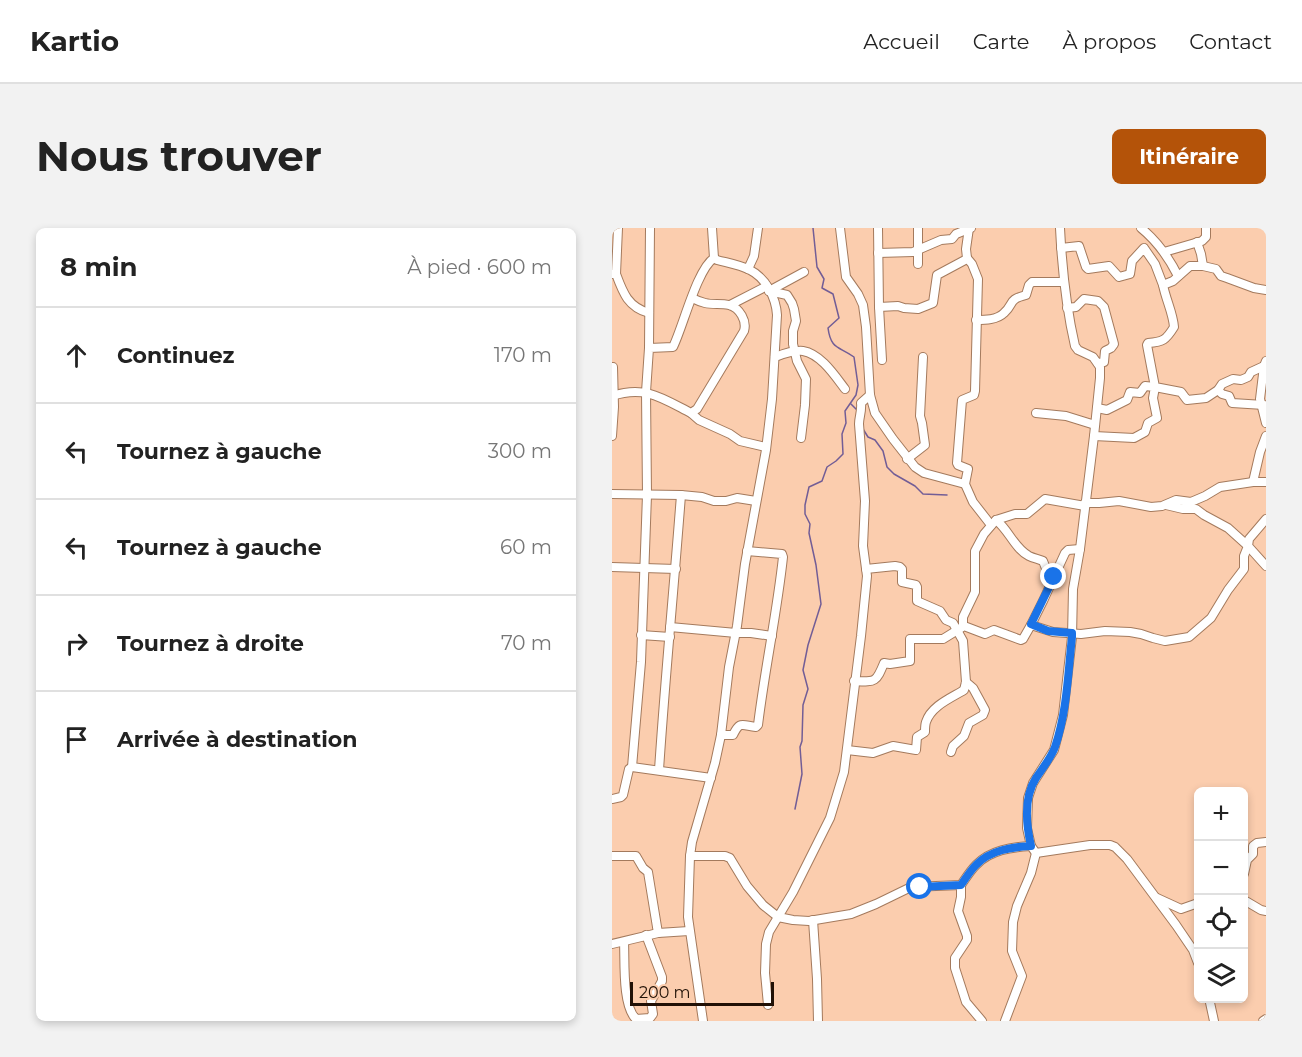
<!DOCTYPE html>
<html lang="fr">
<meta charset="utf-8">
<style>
body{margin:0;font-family:Montserrat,sans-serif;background:#f2f2f2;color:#222}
.controls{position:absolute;right:18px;bottom:18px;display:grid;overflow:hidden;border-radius:9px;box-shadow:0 3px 9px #0003}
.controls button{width:54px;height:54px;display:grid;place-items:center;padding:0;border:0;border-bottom:2px solid #e0e0e0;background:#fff;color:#222;font:30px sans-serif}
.scale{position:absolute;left:18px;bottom:15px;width:144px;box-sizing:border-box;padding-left:6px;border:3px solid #211106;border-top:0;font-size:16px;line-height:21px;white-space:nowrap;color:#211106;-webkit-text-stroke:4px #fbcdae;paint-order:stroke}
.stop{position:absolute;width:18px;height:18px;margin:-14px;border:4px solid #1a73e8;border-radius:50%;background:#fff}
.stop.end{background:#1a73e8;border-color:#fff;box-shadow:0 2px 6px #0008}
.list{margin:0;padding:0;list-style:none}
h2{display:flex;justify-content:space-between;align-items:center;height:78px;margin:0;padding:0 24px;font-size:26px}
h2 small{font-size:20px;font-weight:400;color:#767676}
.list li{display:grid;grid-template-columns:39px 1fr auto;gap:18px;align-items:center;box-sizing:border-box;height:96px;padding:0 24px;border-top:2px solid #e0e0e0}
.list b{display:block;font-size:22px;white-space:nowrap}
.list em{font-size:20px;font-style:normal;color:#767676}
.icon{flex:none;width:33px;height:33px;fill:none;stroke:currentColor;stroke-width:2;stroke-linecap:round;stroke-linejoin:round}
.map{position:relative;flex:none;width:654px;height:793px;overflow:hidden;border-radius:9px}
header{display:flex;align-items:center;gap:36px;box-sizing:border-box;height:84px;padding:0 30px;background:#fff;border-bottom:2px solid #e0e0e0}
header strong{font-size:28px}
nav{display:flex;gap:33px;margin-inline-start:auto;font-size:21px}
.intro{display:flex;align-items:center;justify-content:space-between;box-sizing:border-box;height:144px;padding:0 36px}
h1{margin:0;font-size:42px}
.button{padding:15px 27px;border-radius:9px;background:#b45309;color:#fff;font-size:21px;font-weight:700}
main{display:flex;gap:36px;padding:0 36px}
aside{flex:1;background:#fff;border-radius:9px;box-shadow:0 3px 9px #0003}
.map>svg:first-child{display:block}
</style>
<header>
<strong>Kartio</strong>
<nav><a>Accueil</a><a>Carte</a><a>À propos</a><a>Contact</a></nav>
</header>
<div class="intro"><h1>Nous trouver</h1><a class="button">Itinéraire</a></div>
<main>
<aside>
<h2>8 min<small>À pied · 600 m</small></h2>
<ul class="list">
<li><svg class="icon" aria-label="ahead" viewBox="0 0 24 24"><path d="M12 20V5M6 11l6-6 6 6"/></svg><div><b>Continuez</b></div><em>170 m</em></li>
<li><svg class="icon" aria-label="left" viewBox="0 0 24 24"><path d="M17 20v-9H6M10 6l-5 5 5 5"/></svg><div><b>Tournez à gauche</b></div><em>300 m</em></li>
<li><svg class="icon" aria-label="left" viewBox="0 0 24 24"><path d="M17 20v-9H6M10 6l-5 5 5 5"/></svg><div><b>Tournez à gauche</b></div><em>60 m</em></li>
<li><svg class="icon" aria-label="right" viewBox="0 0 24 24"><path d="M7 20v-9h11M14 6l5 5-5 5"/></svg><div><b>Tournez à droite</b></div><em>70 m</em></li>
<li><svg class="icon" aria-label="arrive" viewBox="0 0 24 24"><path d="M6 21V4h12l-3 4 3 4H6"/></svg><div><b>Arrivée à destination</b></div></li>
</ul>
</aside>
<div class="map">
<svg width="654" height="793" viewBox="0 0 654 793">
<rect width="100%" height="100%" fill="#fbcdae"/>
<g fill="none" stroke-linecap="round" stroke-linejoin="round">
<g stroke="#725d96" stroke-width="1.5">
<path d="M239,176L246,183"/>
<path d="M251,201L256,209L263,212L271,223L275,239L282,246L303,258L311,266L335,267"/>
<path d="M183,581L190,546L188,519L190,513L191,477L196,461L191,442L196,417L209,376L204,337L197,305L198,296L193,286V277L197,259L210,253L215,239L224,233L231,226L230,206L234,195L233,183L244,167L246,157L242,129C227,118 219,122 216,100L227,90L221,66L210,60L212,51L205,39L201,0"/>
</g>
<defs>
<g id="minor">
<path d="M100,0L102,30"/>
<path d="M228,0L234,49L246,66L251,77L254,99L258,167L263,185L281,211L303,239L312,245L353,256"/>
<path d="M266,0L267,79L270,132"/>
<path d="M306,0V36"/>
<path d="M448,0C450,40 454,79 463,118L466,122L481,129L488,139V150L482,208L468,321L461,361L460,409L451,487L442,522L421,555L416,570L415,600L419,618L424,625L478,617H498L503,619L515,631L564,697L581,722L586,735"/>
<path d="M529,0C545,13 557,30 566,48"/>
<path d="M585,14L589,26L591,38"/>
<path d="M449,20L467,18L474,39L476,41L497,38L507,49L518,46L520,33L532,20L543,36L551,57"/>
<path d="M552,24L590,13L594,9V0"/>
<path d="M266,25L301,24L329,12L340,11L344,6L359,0"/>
<path d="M355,30L360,36L366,51L363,163L362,167L350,172L345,235L346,237L356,241L353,256L361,274L379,297"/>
<path d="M136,41L142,28L146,0"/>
<path d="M0,46H4C11,65 16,79 37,85"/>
<path d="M4,46L6,0"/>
<path d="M654,62L642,60L615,50L609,48L604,41L591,38H578L561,53L551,57C554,72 561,85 562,99C554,112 551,114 536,115L535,117L543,159L569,164L575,172L594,170L606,162L610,156L621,151L629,152L636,149L639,144L652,138L654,133"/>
<path d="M157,63L175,67L180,75L182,81L184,93L181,103V116L185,133L194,151L193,177L189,210"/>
<path d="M157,63L192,44"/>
<path d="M118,77L155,58"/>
<path d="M267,79L286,78L292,80L306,81L321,75L325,47L353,32L355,30L354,21L357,0"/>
<path d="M455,80L464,79L472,71L486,73L492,79L502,116L499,120L493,123L492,134L486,135"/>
<path d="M364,92C373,92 385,92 392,85C403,75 395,72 414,67L417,57L420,54H451"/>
<path d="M37,120L38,0"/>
<path d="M163,129C171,126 182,122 191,123C209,126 223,148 233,161"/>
<path d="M652,138L648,171L654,195"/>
<path d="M606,162L610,166L617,168L620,175L652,177"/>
<path d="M0,168C33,157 50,170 79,185L85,181L132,103C135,93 128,80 117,77C109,75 101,77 93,75C89,74 84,72 80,70"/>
<path d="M79,185L87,192L118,206L128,213L154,219"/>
<path d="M424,185L454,188L483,197"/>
<path d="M0,208L2,179L1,139"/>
<path d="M482,208L522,210L533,204L536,195L545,190L541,170L543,159L533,158L528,165L518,164L515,172L495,182L485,180"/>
<path d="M295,231L313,217L310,195L308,188L311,129"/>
<path d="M641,254L648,224L654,208"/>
<path d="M0,266L69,267L90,269L102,273H114L125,270L144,273"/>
<path d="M473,275H487L507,273L539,279L550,278L564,272L579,274L593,268L608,259L641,254H654"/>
<path d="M654,291L637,311L636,318L654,338"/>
<path d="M384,292C397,302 402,320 417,328C421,330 426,331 431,333L435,343L442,349"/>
<path d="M0,339L64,341"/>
<path d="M419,397L431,373L453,325L456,322L468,321"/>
<path d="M351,398V389L363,364V323L372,306L384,292L403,286H415L433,271L473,278"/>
<path d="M58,399L124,405H139L160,408"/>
<path d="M29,407L58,409"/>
<path d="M242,453C263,454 264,455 272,435L278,436L298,433V411H331L352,398L373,406L382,402L409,412L411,411L419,397L441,404L469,406L493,403L518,404L529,406L541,410L553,413L577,409L599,390L616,362L632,341V328L636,318L616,300L592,287L584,281H571L554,277"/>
<path d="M109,507H121C128,493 129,497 144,499L146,497C153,440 165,385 171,329L170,326L135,323"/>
<path d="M235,522L261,525L281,518L304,522L305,509L313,504C313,500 313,497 314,494C319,478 339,470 352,462L354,454L351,413L341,395L334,392L328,383L305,373V359L304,357L290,354V341L288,339L283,338L254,341"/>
<path d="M339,524L341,518L352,508L357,495L371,487L373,482L361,460L354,454"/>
<path d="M20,539L29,434L35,267L34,164L37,120L61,119C71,99 85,41 102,30"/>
<path d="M47,542C53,451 62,359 69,267"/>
<path d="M0,571L9,569L11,567L17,541L20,539L99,550"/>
<path d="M0,628H24L31,640L36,644L46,705"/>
<path d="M78,628H113L118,630L135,658L151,677L166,689L181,692L197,693L239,686L264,676L299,659L349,657C354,650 358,643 364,637C378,622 400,619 419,618"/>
<path d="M632,646L635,632L641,626V618L645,615L654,614"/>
<path d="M349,657V669L346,683L355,708V712L343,730V740L354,774L370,793"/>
<path d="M545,670L569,681L586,675"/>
<path d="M632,672L649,682L654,683"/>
<path d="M201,692L205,751L206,793"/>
<path d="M12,714C13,733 10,778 24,791L38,790L41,786L39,773L50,753V749L34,707"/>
<path d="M0,716L46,705L77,703"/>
<path d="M597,770L602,793"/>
<path d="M156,777L153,745L154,716L157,704L181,664L218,590L232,544L249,408L255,348L251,318L253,273L247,196C247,189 250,183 249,175L258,167"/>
<path d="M91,793L76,689L78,628L80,614L103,535L109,507L117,439L125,398L133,336L154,222L160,171L165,87C164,70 154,50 138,42C128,37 116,35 105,32L102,30"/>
<path d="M393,793L410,748L400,723L401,694L405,678L419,645L424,625"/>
<path d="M651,793L654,791"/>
</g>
</defs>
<use href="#minor" stroke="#a47a5d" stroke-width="10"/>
<use href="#minor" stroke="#fff" stroke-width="8"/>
</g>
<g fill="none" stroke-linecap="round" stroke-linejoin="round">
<path stroke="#1a73e8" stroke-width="8" d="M308,659L349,657C354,650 358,643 364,637C378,622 400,619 419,618C414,596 411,570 424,550C430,541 439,530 443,519C455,484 456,445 460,409V405L436,403L419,396L442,349"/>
</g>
</svg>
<div class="controls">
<button>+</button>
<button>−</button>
<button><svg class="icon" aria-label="locate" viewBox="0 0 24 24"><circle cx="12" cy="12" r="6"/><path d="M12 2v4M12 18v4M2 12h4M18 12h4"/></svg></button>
<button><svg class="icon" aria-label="layers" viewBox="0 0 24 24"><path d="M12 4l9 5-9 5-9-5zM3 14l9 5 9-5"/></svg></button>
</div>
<div class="scale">200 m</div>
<div class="stop" style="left:308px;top:659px"></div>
<div class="stop end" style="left:442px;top:349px"></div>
</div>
</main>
